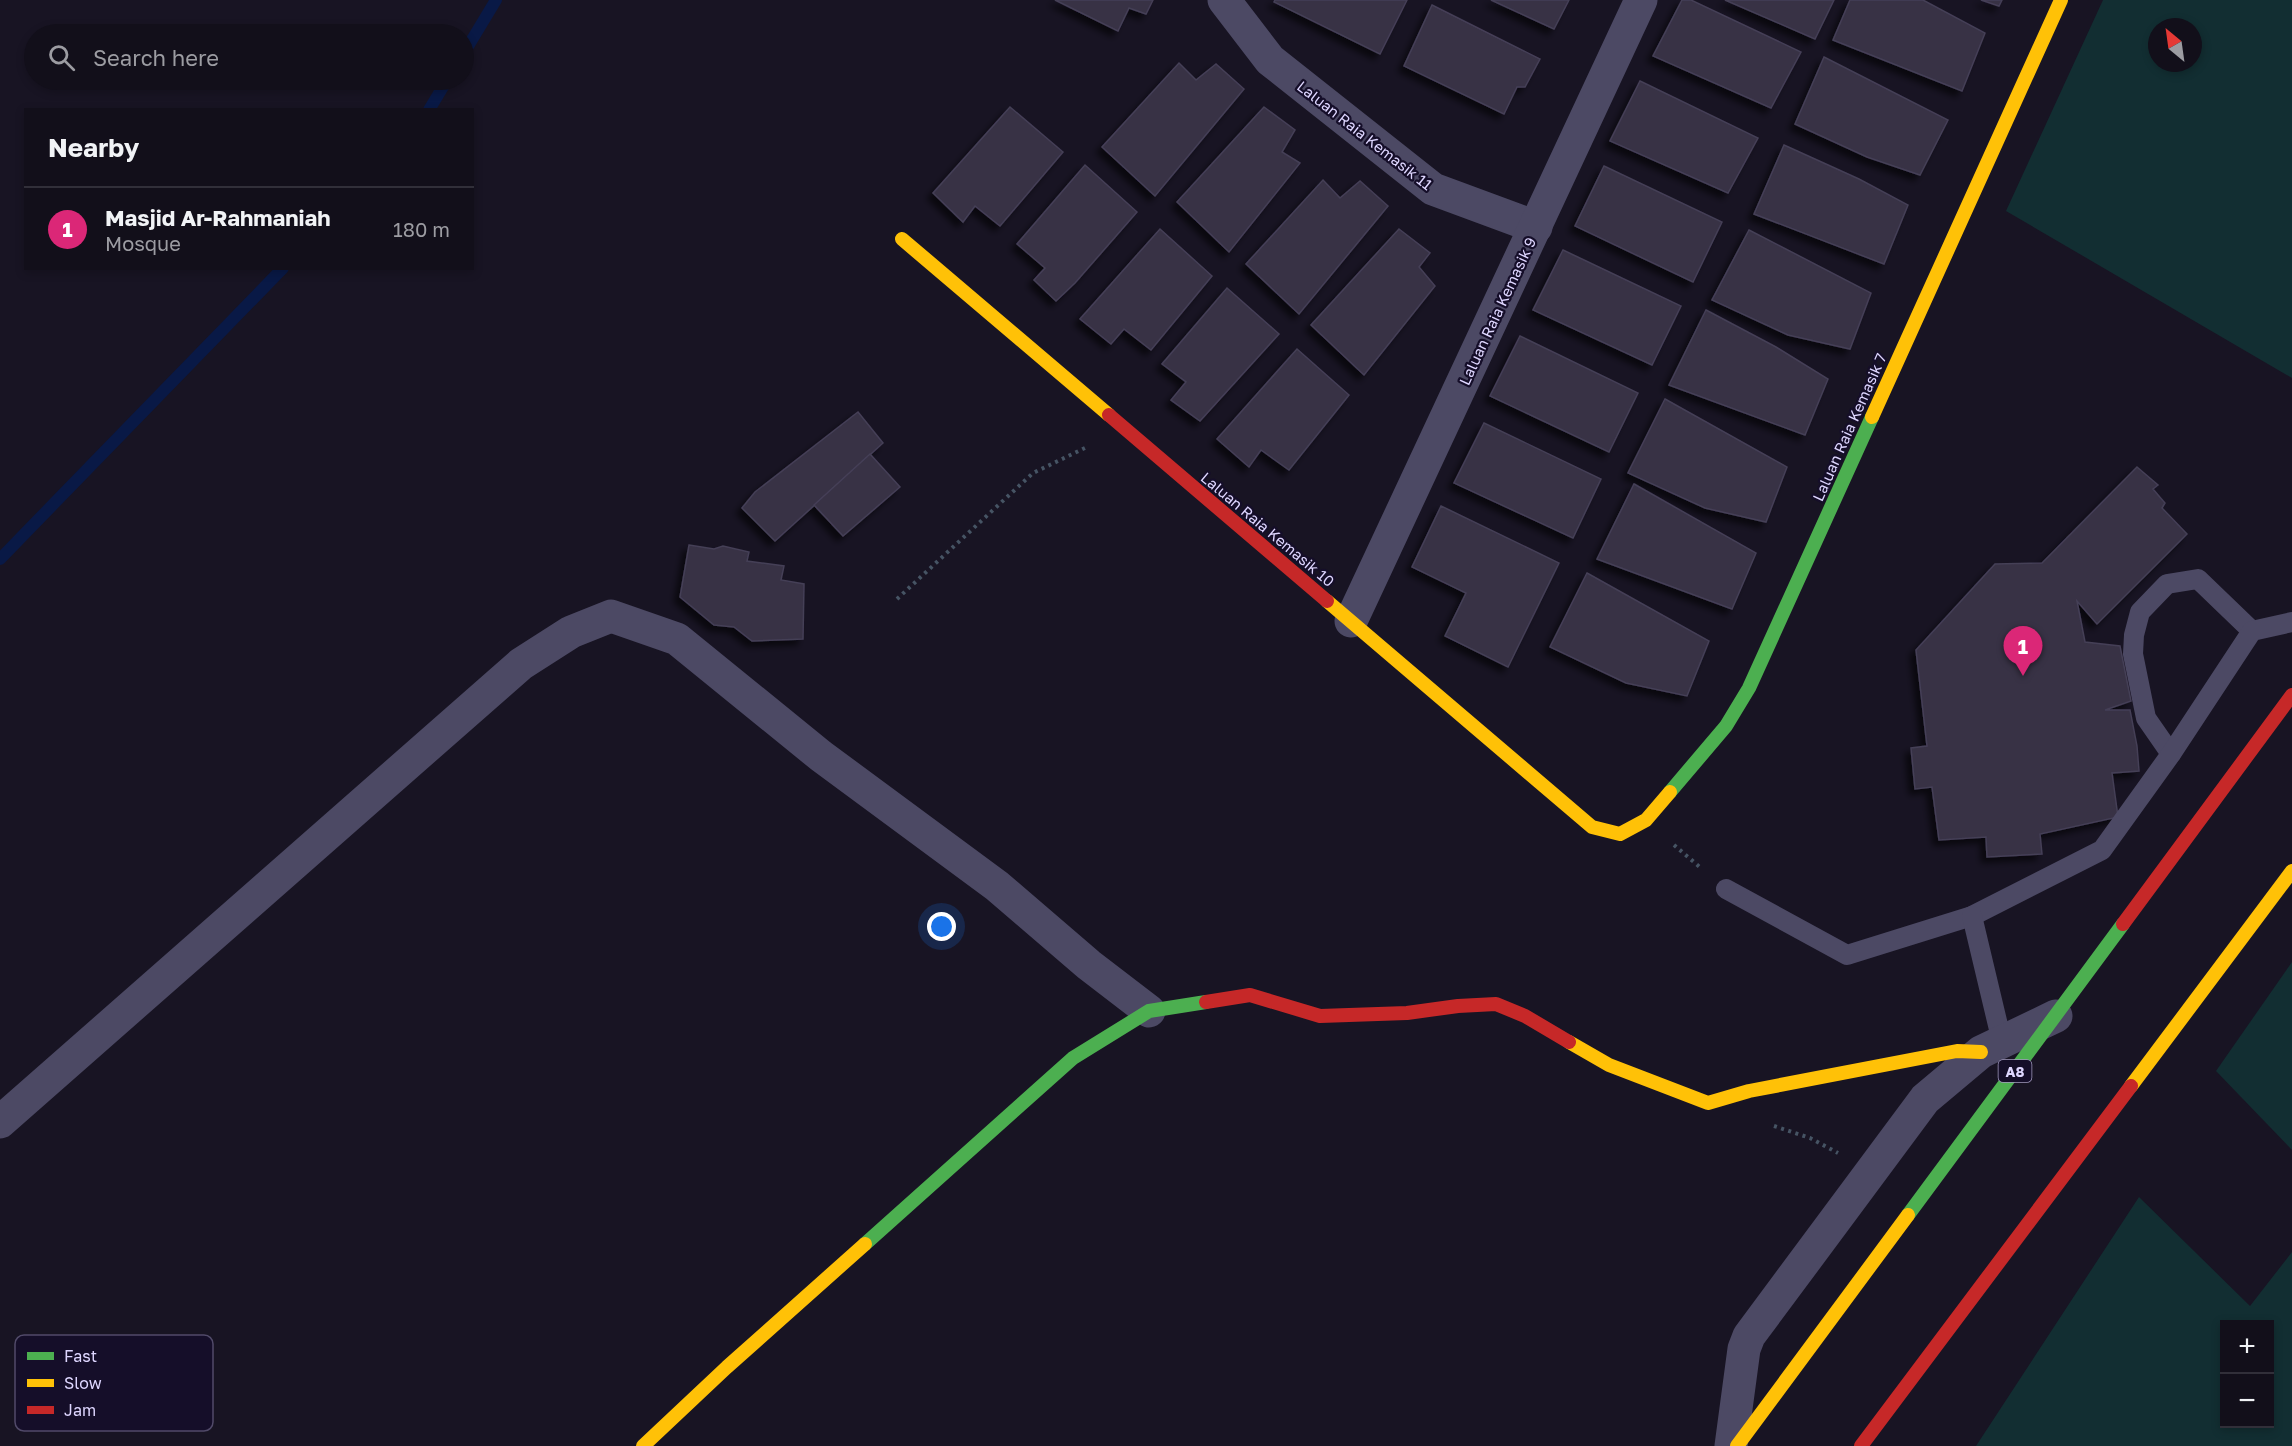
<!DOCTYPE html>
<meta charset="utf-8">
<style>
body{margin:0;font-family:"Golos Text",sans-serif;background:#1b1823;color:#f1f3f6}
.controls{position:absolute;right:18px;bottom:18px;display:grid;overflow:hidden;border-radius:0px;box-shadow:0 3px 9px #0003}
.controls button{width:54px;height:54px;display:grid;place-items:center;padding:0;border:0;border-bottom:2px solid #312f39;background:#120f1a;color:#f1f3f6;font:30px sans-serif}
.compass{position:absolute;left:2148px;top:18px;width:54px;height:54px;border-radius:50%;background:#120f1a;box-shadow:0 3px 9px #0003;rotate:331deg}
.you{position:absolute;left:942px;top:927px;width:21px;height:21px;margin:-15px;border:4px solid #fff;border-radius:50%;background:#1a73e8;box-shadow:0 0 0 9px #1a73e833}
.badge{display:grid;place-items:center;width:39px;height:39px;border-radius:50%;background:#db2777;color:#fff;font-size:20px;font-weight:700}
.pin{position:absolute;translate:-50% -50px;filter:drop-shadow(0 2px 3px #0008)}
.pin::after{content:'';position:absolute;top:32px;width:21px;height:18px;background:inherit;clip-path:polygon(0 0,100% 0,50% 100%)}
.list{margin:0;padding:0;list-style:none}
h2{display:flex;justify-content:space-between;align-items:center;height:78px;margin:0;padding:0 24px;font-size:26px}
h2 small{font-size:20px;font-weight:400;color:#9c9ca2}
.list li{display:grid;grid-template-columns:39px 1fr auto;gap:18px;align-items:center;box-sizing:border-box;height:84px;padding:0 24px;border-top:2px solid #312f39}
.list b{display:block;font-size:22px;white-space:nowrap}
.list p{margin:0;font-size:20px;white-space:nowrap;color:#9c9ca2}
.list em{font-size:20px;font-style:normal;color:#9c9ca2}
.icon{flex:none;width:33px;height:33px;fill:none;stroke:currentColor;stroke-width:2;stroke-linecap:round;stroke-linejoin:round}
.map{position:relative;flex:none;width:2292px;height:1446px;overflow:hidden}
.search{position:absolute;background:#120f1a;box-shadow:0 3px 9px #0003;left:24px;top:24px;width:450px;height:66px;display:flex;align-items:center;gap:15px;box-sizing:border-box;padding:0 21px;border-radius:33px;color:#9c9ca2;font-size:22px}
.panel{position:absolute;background:#120f1a;box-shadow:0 3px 9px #0003;left:24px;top:108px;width:450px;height:162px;border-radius:0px}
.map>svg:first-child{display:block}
</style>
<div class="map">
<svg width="2292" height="1446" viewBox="0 0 2292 1446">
<defs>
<filter id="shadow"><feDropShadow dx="-5.5" dy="5.5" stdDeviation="3" flood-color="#0009"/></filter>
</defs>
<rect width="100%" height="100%" fill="#181423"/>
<g fill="#122e32" fill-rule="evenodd">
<path d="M2103,0H2292V378L2006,211ZM2157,27H2193V63H2157Z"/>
<path d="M2292,962V1150L2216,1071Z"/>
<path d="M2139,1197L2250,1306L2292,1252V1446H1976ZM2224,1324H2270V1424H2224Z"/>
</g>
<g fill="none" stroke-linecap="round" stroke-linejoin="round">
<g stroke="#091946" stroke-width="12">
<path d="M464,53L496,0"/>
<path d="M429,110L447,80"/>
<path d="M0,559L283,268"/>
</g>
</g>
<g fill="#373245" stroke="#453f57" stroke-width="1.5" filter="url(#shadow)">
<path d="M1055,0H1153L1146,14L1129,8L1118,31Z"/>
<path d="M1275,0H1407L1380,54L1274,2Z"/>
<path d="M1491,0H1569L1554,29Z"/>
<path d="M1682,0H1691L1801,52L1771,108L1653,56Z"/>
<path d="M1725,0H1834L1815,39Z"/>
<path d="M1850,0H1923L1985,33L1962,91L1833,40Z"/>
<path d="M1981,0H2002L1999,6Z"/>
<path d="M1432,5L1540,59L1525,87H1517L1504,114L1404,66Z"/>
<path d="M1824,57L1948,120L1920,175L1867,157L1795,124Z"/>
<path d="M1179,63L1196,80L1216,64L1244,89L1155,196L1102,147Z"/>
<path d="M1640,81L1758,138L1728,193L1610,141Z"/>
<path d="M1010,107L1063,152L1000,226L975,206L963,222L933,193Z"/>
<path d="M1264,107L1295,130L1282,152L1300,163L1229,252L1177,202Z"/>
<path d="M1784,145L1859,179L1908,205L1884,264L1754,214Z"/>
<path d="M1085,165L1137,212L1075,283L1056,301L1034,280L1045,268L1017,244Z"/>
<path d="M1604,166L1722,222L1693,282L1575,226Z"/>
<path d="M1323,180L1340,198L1360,181L1388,206L1299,314L1246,264Z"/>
<path d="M1160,229L1212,276L1151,350L1124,329L1111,344L1080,319Z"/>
<path d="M1399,229L1430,253L1419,267L1435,286L1364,375L1311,325Z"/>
<path d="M1749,230L1871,293L1850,349L1788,335L1712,300Z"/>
<path d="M1563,250L1681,306L1652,365L1533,310Z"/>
<path d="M1227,288L1279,334L1200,421L1171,400L1186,382L1162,364Z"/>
<path d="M1706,310L1776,347L1828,379L1805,435L1669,385Z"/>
<path d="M1520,336L1638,393L1609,452L1490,396Z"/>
<path d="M1297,349L1349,395L1289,470L1261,450L1249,467L1217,439Z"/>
<path d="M1665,399L1787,467L1766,522L1705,508L1628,473Z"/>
<path d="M858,412L883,443L775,541L742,508L755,492Z"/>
<path d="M1484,423L1601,479L1573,538L1454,483Z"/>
<path d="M870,454L900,487L843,536L814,505Z"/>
<path d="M2137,467L2158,485L2153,489L2165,503L2162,508L2187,534L2097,624L2077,601L2085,642L2120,646L2131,701L2105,710H2130L2137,746L2139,771L2112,773L2118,817L2040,834L2042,854L1987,857L1986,837L1939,840L1932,787L1915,789L1911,748L1927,746L1916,650L1995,564L2042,563Z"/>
<path d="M1634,484L1756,553L1732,609L1597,559Z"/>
<path d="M1441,506L1559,563L1508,667L1445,636L1466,593L1412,567Z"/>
<path d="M689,545L714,549L723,546L749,552L747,561L784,566L781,580L804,584L803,639L752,641L734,627L714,625L680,597Z"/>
<path d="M1587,573L1709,641L1687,696L1626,683L1550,647Z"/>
</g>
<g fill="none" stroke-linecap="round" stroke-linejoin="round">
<g stroke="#465464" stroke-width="4" stroke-dasharray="3 4.5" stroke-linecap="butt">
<path d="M897,599L1033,473L1087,447"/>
<path d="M1674,845L1702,869"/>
<path d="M1774,1126L1810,1138L1838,1153"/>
</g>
<g stroke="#4c4964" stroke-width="20">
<path d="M2171,754L2146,718L2133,654L2134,635L2140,612L2167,584L2198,579L2252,631"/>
<path d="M1726,889L1847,955L1972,916L2102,850L2171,754L2252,631L2292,622"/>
<path d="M1972,916L2002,1042"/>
</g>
<g stroke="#4c4964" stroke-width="33">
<path d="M1224,0L1270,60L1433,189L1536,227"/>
<path d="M1351,621L1641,0"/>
<path d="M0,1122L521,664L571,632L611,616L677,639L821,756L997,886L1089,965L1149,1011"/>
<path d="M1731,1446L1744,1349L1749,1336L1925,1099L1981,1052L2056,1016"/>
</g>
<g stroke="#4caf50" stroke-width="14">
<path d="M1670,792L1726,726L1749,688L1872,417"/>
<path d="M1908,1215L2123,924"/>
<path d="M865,1244L1073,1058L1149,1011L1206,1002"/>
</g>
<g stroke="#ffc107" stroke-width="14">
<path d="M902,239L1109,415"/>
<path d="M1872,417L2061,0"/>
<path d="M1327,601L1592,827L1620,834L1646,820L1670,792"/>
<path d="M1569,1042L1609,1065L1708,1103L1749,1091L1957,1051L1981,1052"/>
<path d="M2131,1086L2292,871"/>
<path d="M643,1446L727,1367L865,1244"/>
<path d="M1737,1446L1908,1215"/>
</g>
<g stroke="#c62828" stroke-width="14">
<path d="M1109,415L1327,601"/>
<path d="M2123,924L2292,695"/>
<path d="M1206,1002L1250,995L1320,1016L1407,1013L1458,1006L1496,1004L1525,1016L1569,1042"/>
<path d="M1861,1446L2131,1086"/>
</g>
</g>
<g text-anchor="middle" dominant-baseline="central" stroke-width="4.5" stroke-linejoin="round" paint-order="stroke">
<rect fill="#150e29" stroke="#a29abf" stroke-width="1.5" x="1998.5" y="1060" width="33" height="22" rx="4.5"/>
<g font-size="14" font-weight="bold" fill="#ded6ff">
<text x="2015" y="1071">A8</text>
</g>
<g font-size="15" fill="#ded6ff" stroke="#150e29">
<text transform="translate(1365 135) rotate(38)">Laluan Raia Kemasik 11</text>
<text transform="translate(1497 311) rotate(-65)">Laluan Raia Kemasik 9</text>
<text transform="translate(1849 427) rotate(-66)">Laluan Raia Kemasik 7</text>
<text transform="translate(1268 529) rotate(40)">Laluan Raia Kemasik 10</text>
</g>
</g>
<rect x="15" y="1335" width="198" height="96" rx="9" fill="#150e29" stroke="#514a69" stroke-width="1.5"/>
<rect x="27" y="1352" width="27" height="8" fill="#4caf50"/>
<rect x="27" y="1379" width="27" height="8" fill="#ffc107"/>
<rect x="27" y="1406" width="27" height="8" fill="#c62828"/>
<g font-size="16" fill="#ded6ff">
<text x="64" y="1362">Fast</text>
<text x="64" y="1389">Slow</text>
<text x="64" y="1416">Jam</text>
</g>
</svg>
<div class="controls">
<button>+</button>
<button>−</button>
</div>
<svg class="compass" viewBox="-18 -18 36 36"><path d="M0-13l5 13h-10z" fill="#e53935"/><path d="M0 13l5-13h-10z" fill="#9c9ca2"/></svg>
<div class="you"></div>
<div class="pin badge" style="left:2023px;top:676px">1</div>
<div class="search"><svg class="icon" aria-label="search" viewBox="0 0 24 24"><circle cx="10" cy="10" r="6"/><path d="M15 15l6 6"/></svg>Search here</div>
<section class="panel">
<h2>Nearby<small></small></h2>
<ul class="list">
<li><span class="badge">1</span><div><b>Masjid Ar-Rahmaniah</b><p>Mosque</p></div><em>180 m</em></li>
</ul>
</section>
</div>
